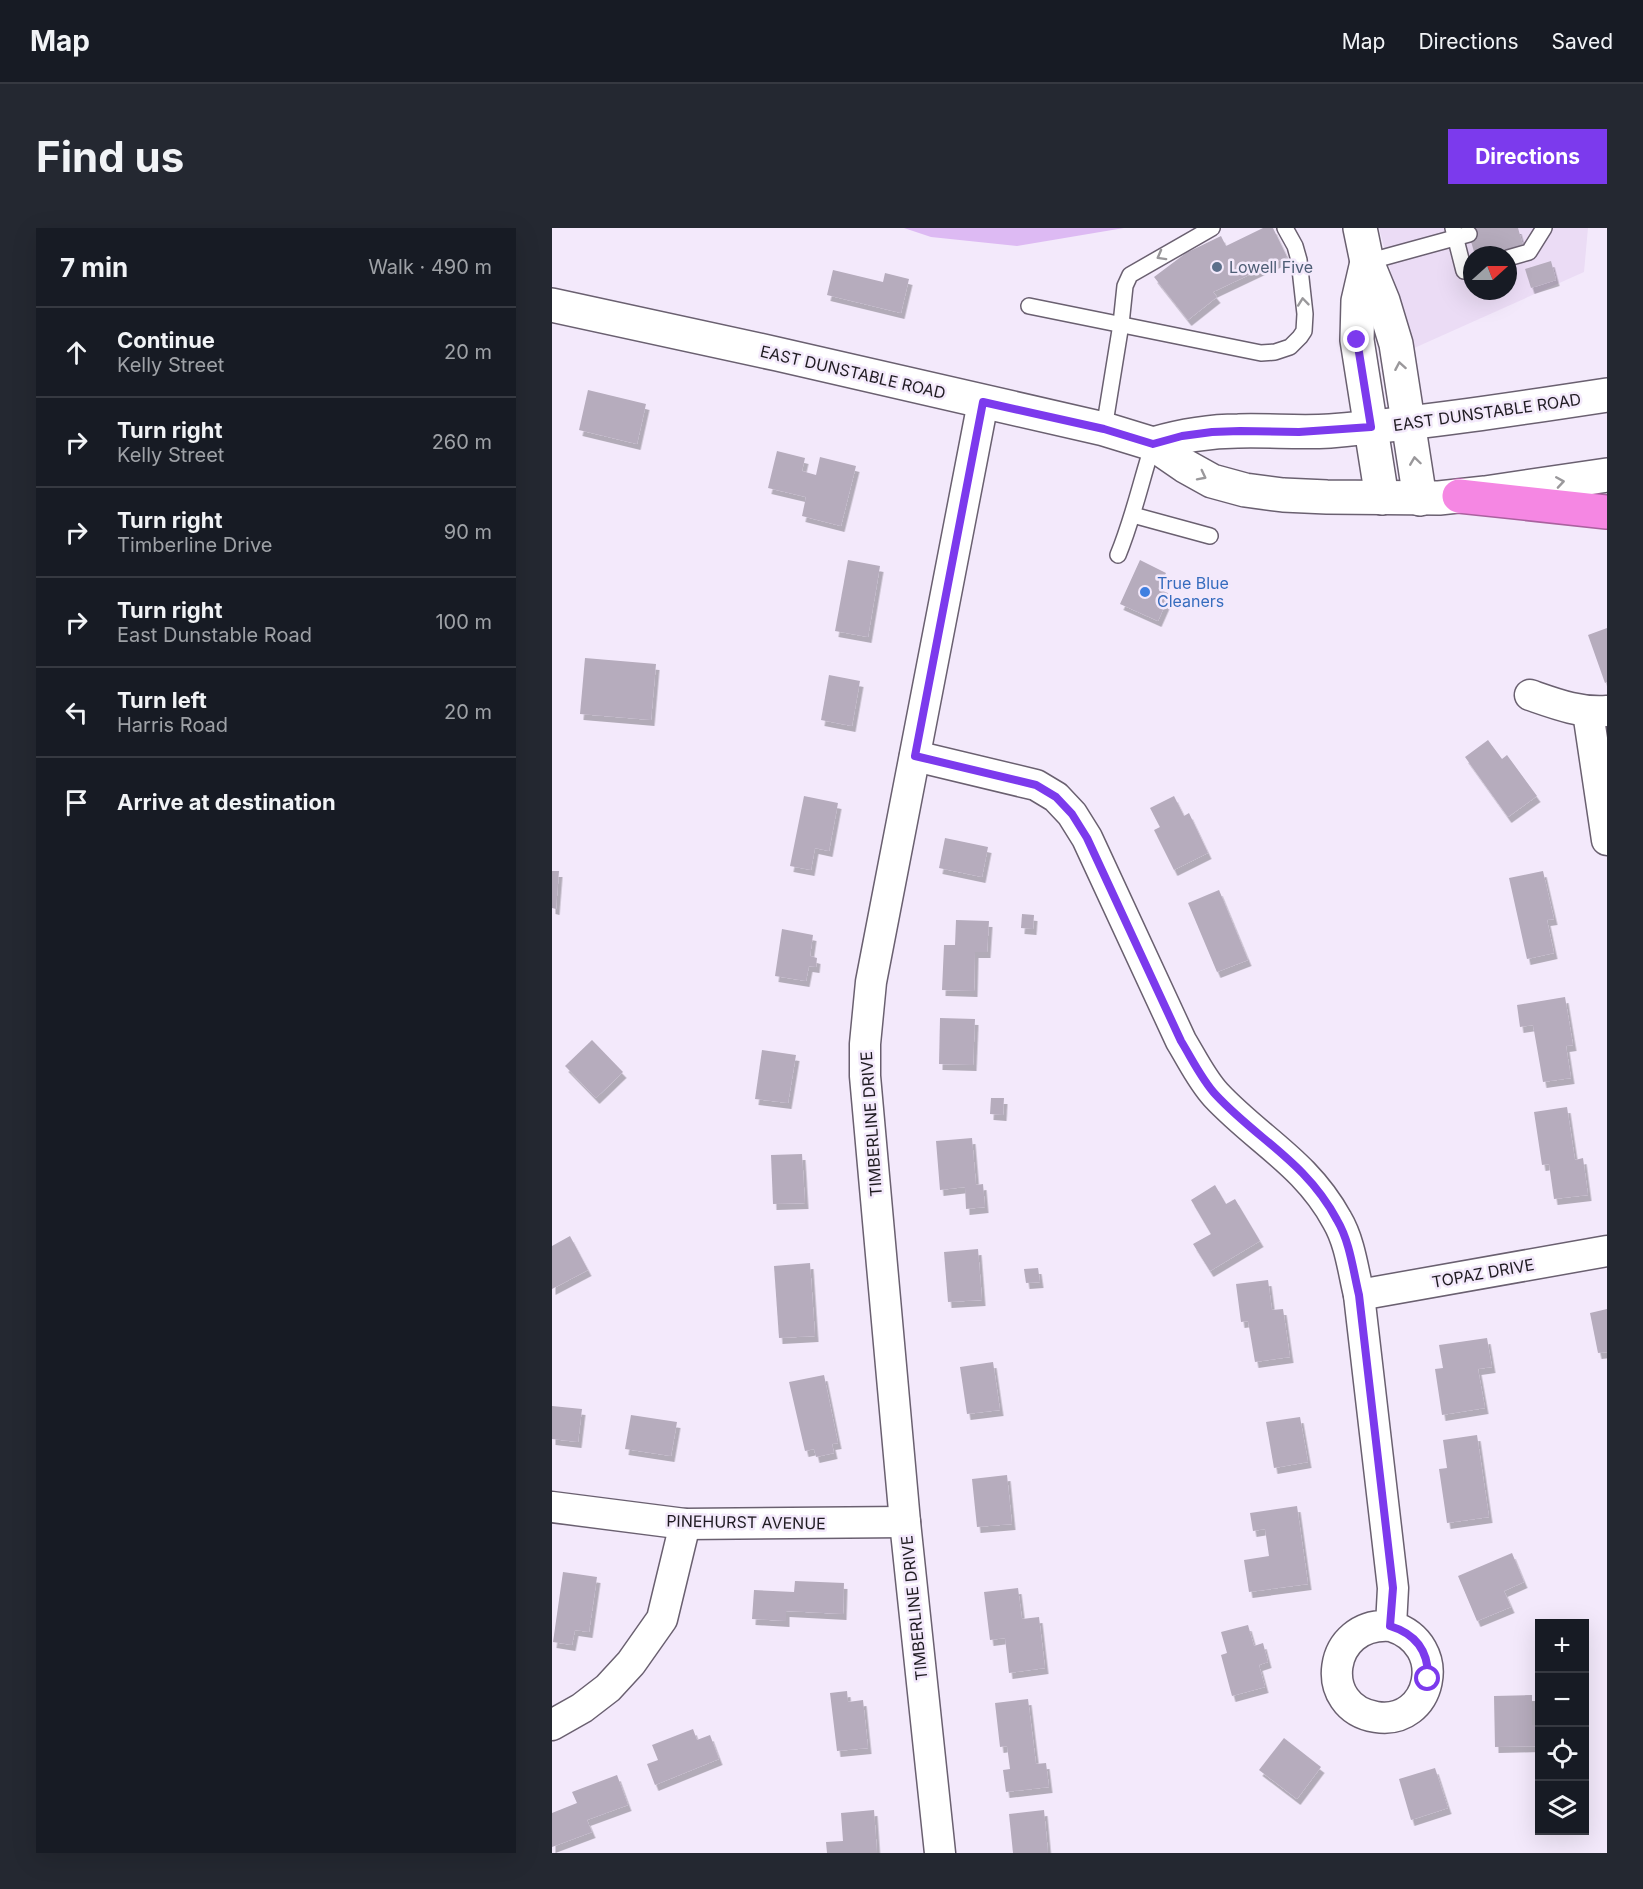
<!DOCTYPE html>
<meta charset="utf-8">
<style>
body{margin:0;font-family:Inter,sans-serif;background:#242831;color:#f1f3f6}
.controls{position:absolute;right:18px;bottom:18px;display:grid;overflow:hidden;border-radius:0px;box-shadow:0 6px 24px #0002}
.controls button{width:54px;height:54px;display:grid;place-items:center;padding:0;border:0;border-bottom:2px solid #363941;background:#171b24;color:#f1f3f6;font:30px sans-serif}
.compass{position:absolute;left:911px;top:18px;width:54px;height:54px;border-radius:50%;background:#171b24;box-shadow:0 6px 24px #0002;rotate:69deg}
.stop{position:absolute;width:18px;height:18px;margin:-14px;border:4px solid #7c3aed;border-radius:50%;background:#fff}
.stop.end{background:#7c3aed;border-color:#fff;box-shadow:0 2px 6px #0008}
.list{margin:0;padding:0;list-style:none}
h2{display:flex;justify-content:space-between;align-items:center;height:78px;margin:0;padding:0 24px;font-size:26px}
h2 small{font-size:20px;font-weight:400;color:#9ea1a6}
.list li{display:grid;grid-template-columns:39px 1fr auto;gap:18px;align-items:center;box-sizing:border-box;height:90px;padding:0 24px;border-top:2px solid #363941}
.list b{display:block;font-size:22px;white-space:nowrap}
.list p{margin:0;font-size:20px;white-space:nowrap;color:#9ea1a6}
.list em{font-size:20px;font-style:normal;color:#9ea1a6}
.icon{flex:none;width:33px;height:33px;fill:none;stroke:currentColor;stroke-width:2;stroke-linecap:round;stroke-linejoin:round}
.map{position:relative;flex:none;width:1055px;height:1625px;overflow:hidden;border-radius:0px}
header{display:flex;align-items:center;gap:36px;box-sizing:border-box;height:84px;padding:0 30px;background:#171b24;border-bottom:2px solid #363941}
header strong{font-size:28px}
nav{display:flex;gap:33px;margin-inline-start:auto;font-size:21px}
.intro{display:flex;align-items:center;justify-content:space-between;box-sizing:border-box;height:144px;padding:0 36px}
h1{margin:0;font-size:42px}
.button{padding:15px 27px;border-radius:0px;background:#7c3aed;color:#fff;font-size:21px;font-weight:700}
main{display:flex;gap:36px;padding:0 36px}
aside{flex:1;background:#171b24;border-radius:0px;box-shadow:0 6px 24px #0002}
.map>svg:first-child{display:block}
</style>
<header>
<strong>Map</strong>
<nav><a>Map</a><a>Directions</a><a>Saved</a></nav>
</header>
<div class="intro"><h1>Find us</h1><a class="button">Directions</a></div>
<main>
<aside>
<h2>7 min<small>Walk · 490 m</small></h2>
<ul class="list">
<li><svg class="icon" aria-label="ahead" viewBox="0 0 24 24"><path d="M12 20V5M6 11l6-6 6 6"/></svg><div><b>Continue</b><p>Kelly Street</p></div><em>20 m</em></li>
<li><svg class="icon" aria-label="right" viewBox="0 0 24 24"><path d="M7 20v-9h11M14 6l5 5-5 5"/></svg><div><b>Turn right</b><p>Kelly Street</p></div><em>260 m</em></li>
<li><svg class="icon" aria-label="right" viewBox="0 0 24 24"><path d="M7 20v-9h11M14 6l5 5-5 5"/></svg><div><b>Turn right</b><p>Timberline Drive</p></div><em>90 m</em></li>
<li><svg class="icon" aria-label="right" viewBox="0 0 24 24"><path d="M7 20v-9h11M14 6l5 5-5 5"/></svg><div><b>Turn right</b><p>East Dunstable Road</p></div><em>100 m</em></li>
<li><svg class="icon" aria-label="left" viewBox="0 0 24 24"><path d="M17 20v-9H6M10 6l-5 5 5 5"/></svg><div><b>Turn left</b><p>Harris Road</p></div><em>20 m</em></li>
<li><svg class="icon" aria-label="arrive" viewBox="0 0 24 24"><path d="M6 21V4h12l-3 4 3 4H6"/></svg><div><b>Arrive at destination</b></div></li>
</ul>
</aside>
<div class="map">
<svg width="1055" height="1625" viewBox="0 0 1055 1625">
<defs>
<filter id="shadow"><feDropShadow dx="3.5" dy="6" stdDeviation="0" flood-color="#0004"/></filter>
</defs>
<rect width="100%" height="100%" fill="#f3e9fb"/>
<path fill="#ebdcf5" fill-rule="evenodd" d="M827,0H1036L1032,44L860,121ZM920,27H956V63H920Z"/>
<path fill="#ddbaf3" d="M352,0H572L465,18L379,9Z"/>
<g fill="#b6acbd" filter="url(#shadow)">
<path d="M711,0H721L735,29L661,64L665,69L636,92L602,49L634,25L669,8L674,18Z"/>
<path d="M915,0H966L972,21L950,27H923Z"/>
<path d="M999,33L1004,52L979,60L973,41Z"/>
<path d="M281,42L331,54L333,45L357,51L349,85L275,67Z"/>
<path d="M36,162L94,176L85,216L27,202Z"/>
<path d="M225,223L253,230L250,243L264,247L268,229L304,238L289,298L250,288L254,269L216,260Z"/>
<path d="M296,332L328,338L316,409L283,403Z"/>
<path d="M588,332L614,345L606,361L618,366L606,393L568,376Z"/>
<path d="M1055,400V454L1053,455L1036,407Z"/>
<path d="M33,430L104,436L99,492L28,486Z"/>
<path d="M277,447L308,453L300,498L269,492Z"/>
<path d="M936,512L950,531L955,527L985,568L956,589L913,529Z"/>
<path d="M252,568L286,575L277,623L263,620L259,642L238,638Z"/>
<path d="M622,568L632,588L637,585L656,625L622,642L602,602L608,599L598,580Z"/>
<path d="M393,610L436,619L430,649L387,640Z"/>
<path d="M0,643H7L4,681L0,680Z"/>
<path d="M991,643L1002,691L995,692L1002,725L975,731L957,650Z"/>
<path d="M667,662L696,732L665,744L636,675Z"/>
<path d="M470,686L482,687L481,701L469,700Z"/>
<path d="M404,692L437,693L435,724H423L422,763L390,762L392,717H403Z"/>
<path d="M230,701L261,707L258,728L265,730L264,739L257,738L254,753L223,748Z"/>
<path d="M1013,769L1021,817L1014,818L1019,850L991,854L981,797L968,799L965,777Z"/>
<path d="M388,790L423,791L421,837L387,836Z"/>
<path d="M40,812L71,844L44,870L13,838Z"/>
<path d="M210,822L244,827L236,875L203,871Z"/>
<path d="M439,870H452L451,887L438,886Z"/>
<path d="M1015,879L1023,932L1031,930L1036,967L1002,971L997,936L990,937L982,884Z"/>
<path d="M420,910L424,957L431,956L433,979L414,981L413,959L388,962L384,913Z"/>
<path d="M250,926L253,975L221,976L219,927Z"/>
<path d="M663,957L674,976L683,971L708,1013L658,1043L641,1016L659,1006L639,972Z"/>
<path d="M18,1008L36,1042L0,1061V1018Z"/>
<path d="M426,1021L430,1072L396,1074L392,1024Z"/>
<path d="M258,1035L263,1108L227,1110L222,1038Z"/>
<path d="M486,1040L488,1054L474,1055L472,1041Z"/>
<path d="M716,1052L720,1082L731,1081L738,1129L703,1134L696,1093L689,1094L684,1056Z"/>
<path d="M1055,1081V1124L1046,1125L1038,1085Z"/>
<path d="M935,1110L940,1139L926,1141L933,1180L890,1187L883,1141L891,1140L887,1117Z"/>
<path d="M441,1134L448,1182L415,1186L408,1139Z"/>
<path d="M272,1147L286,1215L280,1216L282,1225L264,1229L262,1221L253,1223L237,1154Z"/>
<path d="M0,1178L30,1181L26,1214L0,1211Z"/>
<path d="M79,1187L125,1194L119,1228L73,1221Z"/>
<path d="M748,1189L756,1234L722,1240L714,1194Z"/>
<path d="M925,1207L937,1289L895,1295L887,1241L895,1240L891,1212Z"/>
<path d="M455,1247L460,1296L425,1299L420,1251Z"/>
<path d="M745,1278L756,1356L697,1364L692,1332L717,1328L713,1301L701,1303L698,1285Z"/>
<path d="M960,1325L972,1354L952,1363L959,1379L925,1393L906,1348Z"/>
<path d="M11,1344L45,1349L37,1404L23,1402L20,1417L1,1414Z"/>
<path d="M243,1353L292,1355L291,1386L234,1383V1393L200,1391L202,1362L242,1364Z"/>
<path d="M466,1360L470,1391L487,1389L493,1440L457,1445L453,1410L438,1412L432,1364Z"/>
<path d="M696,1397L702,1418L711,1415L716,1434L707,1437L713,1459L680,1468L669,1427L675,1425L669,1404Z"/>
<path d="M295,1463L296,1474L311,1472L316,1520L285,1523L278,1465Z"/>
<path d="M980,1467V1497H987V1518L943,1519L942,1468Z"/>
<path d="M476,1471L484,1536L494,1535L497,1559L454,1564L451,1542L458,1541L455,1518L448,1519L443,1475Z"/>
<path d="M141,1501L145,1512L158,1507L167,1531L103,1557L95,1536L106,1532L100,1517Z"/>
<path d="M732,1510L769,1539L745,1571L707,1542Z"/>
<path d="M883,1540L896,1580L859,1592L847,1551Z"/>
<path d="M65,1547L76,1577L35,1592L40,1604L0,1619V1585L25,1575L20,1564Z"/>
<path d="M322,1582L325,1625H275L274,1614L291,1613L289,1585Z"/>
<path d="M492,1582L496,1625H461L457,1586Z"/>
</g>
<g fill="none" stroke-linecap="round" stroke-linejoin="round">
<defs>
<g id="lane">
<path d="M901,0L912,43L920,41"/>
<path d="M956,30L977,24L992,0"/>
<path d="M815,34L917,6"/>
<path d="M477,78L709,125L723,124L738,119L748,109L752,103L753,86L747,32L743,18L733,0"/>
<path d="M552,201L569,96L573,58L578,47L660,0"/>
<path d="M581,287L658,308"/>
<path d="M566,327C581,291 589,253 601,216"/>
</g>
<g id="street">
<path d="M978,467C1004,476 1027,485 1055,483"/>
<path d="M1036,484L1055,612"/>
<path d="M363,528L484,557L504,569L520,586L535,610L629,813C640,831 650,852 664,867C706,912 754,935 785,992C798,1014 801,1042 807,1067L841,1360L839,1398C899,1417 879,1498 824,1489C765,1480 775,1393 839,1398"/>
<path d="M807,1067L1055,1023"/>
<path d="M0,1279L133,1296L353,1294"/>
<path d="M0,1497L30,1480L56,1460L79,1435L110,1391L133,1296"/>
<path d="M388,1625L353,1294L313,848V816L319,754L431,174"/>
</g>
<g id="secondary">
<path d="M808,0L815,34L831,73L844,116L868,271"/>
<path d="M815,34L806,73L805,112L830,270"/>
<path d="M0,77L225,126L552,201L601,216L633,238L660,253L693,262L731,267L775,269L887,270L933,265L1055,247"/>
<path d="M601,216C629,208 657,203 686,203C717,202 747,205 778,203C871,195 963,181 1055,167"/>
</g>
<path id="highway" d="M907,268L1055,284"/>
</defs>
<use href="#lane" stroke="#6a6070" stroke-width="18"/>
<use href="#street" stroke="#6a6070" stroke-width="33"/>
<use href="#secondary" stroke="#6a6070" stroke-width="36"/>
<use href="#highway" stroke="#aa619f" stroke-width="36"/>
<use href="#lane" stroke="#fff" stroke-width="15"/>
<use href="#street" stroke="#fff" stroke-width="30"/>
<use href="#secondary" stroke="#fff" stroke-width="33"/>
<use href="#highway" stroke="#f587e3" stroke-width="33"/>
</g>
<defs><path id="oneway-chevron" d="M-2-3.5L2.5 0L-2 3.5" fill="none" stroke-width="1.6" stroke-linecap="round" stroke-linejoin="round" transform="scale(1.5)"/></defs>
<g stroke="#9a989b">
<use href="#oneway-chevron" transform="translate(609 28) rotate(151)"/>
<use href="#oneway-chevron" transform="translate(751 74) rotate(-96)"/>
<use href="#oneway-chevron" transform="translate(848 138) rotate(-100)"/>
<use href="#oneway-chevron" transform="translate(863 233) rotate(-98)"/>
<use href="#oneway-chevron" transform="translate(650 248) rotate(27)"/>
<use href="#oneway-chevron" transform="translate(1008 254) rotate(-9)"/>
</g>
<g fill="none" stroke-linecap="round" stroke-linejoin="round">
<path stroke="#7c3aed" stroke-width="8" d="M805,112L819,199L747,204L688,203L660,204L630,208L601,216L552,201L431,174L363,528L484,557L504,569L520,586L535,610L629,813C640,831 650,852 664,867C706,912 754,934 785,992C798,1014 801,1042 807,1067L841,1360L838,1398C864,1406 877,1424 876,1451"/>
</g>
<circle fill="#5c6f8a" stroke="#f3e9fb" stroke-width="2" cx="665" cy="39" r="6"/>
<circle fill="#3f7fe0" stroke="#f3e9fb" stroke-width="2" cx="593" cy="364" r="6"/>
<g text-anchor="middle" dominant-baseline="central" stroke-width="5" stroke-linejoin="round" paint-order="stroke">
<g font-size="16" fill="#4e5e75" stroke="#f3e9fb" text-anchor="start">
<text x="677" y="39">Lowell Five</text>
</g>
<g font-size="16" fill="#1f1b21" stroke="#f3e9fb">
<text transform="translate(301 144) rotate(13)">EAST DUNSTABLE ROAD</text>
<text transform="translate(935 184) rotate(-8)">EAST DUNSTABLE ROAD</text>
<text transform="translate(319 896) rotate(-94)">TIMBERLINE DRIVE</text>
<text transform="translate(931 1045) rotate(-10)">TOPAZ DRIVE</text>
<text transform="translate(194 1294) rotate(1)">PINEHURST AVENUE</text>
<text transform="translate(362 1380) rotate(-96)">TIMBERLINE DRIVE</text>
</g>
<g font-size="16" fill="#366cbe" stroke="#f3e9fb" text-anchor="start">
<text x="605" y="355">True Blue<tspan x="605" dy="18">Cleaners</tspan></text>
</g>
</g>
</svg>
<div class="controls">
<button>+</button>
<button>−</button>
<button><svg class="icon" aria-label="locate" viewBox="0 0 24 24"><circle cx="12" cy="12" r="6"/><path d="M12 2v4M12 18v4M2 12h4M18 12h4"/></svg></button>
<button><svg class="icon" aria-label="layers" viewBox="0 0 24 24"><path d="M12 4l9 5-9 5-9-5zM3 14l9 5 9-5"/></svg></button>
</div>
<svg class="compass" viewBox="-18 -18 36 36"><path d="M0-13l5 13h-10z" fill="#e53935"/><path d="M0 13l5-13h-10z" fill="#9ea1a6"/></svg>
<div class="stop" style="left:876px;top:1451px"></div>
<div class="stop end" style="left:805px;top:112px"></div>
</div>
</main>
